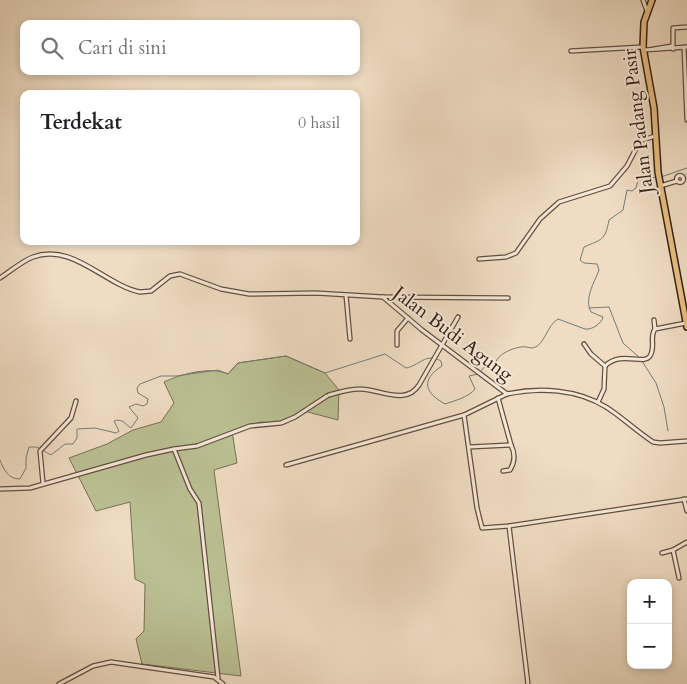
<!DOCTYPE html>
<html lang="id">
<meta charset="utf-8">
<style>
body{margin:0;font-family:Cardo,serif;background:#f6f6f6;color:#202124}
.controls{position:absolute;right:15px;bottom:15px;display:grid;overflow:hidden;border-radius:10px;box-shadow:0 2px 8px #0003}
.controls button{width:45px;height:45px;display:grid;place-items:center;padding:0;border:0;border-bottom:1px solid #e0e0e0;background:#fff;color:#202124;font:25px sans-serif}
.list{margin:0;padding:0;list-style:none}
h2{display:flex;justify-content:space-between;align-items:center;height:65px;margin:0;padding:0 20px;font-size:21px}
h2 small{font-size:16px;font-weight:400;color:#757577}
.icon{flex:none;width:28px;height:28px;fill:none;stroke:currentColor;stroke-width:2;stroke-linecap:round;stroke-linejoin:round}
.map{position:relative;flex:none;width:687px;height:684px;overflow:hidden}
.search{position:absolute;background:#fff;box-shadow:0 2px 8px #0003;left:20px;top:20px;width:340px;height:55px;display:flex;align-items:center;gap:12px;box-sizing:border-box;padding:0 18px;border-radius:10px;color:#757577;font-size:19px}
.panel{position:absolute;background:#fff;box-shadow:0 2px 8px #0003;left:20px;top:90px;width:340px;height:155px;border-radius:10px}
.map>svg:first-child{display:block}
</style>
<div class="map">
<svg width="687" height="684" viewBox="0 0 687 684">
<rect width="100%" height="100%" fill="#efdcc3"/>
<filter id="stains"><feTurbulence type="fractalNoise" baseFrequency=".004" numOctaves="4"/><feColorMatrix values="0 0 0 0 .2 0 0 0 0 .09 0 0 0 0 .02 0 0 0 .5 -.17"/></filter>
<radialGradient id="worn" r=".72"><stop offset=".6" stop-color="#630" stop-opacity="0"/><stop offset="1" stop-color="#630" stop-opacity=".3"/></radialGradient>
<path fill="#bac093" stroke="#787154" d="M286,356L325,373L339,390L338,420L304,411L285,424L261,422L232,431L237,463L214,470L241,676L142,664L136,639L144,631L145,584L135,579L130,502L96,511L69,458L107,444L133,430L161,422L174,403L164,382C181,374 211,366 228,374L238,363Z"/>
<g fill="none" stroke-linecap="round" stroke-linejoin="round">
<g stroke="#737d77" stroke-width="1">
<path d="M661,177L687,168"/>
<path d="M589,308L609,307L623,343L640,358L656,383L664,407L668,431"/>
<path d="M0,460C4,470 8,479 20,479L26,468V458L29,447H37L51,455L65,444H73L77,438V429L95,428L116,433L119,431L114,421C122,418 125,424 131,428L138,418L129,407L136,404L143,406L147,404L148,399L138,393L137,388L140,384L161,376H176L218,370L228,374L238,363L286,356L325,373L385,354L406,368C419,366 426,352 441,361L442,366C420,380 425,393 445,404C454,401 469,397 475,389L469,376L478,374L489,362H496C498,354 513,348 521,347C525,346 529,348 533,348C545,345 547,325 558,319L585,329C592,330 601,324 603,317L591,312C584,299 594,283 599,270L597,264L584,263L580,260L584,247C602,239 605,241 609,220L623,210L627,190L632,191L636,188L638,180L657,177"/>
</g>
<path stroke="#cab7a0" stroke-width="3" stroke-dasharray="3 1.5" stroke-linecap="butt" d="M686,175L687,174"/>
<defs>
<g id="street">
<path d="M643,0L647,11"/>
<path d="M684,47L687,120"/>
<path d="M654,49L672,46"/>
<path d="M673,49V28L687,27"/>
<path d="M644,50L687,47"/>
<path d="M571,51L642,47"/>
<circle cx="680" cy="179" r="3.5"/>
<path d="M660,186L677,181"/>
<path d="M479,259L506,257L516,253L540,219L559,202L610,186L627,166L640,141L655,136"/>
<path d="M0,278C11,271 22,261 33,257C72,242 105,285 140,292L151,291L170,276L180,274L221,289L249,294L316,293L383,297L422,330L507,394C539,387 577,389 606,407C622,417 636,431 653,442L660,443L687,441"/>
<path d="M346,295L350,339"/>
<path d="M383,297L508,298"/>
<path d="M654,320L655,329"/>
<path d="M584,344L591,354L605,366L604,389L598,402"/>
<path d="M397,345V331L408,318"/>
<path d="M605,366C622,350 643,366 650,356C656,347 649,337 655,329L686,323"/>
<path d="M329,395C339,392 350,389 360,389C379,389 406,406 419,385L458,317"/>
<path d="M464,415L477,508L482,528L509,526L687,499"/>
<path d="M469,447L511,445L498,398"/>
<path d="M174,449L190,489L199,503L218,678"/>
<path d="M286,465L464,415L507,394"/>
<path d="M503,471L510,470C515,462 515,453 511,445"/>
<path d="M43,483L40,451L71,418L76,401"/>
<path d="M0,489L30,488L146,455L174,449L197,446L250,426L281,423L295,417L327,396"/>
<path d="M684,499L687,511"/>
<path d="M509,526L528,684"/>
<path d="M673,550L679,578"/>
<path d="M662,553L673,550L687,542"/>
<path d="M59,684L93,666L111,662L214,677L223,684"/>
</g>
<path id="highway" d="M652,0L644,22L643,47L654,108L658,172L687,327"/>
</defs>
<use href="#street" stroke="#645040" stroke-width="5.5"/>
<use href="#highway" stroke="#362215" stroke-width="8"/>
<use href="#street" stroke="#f5e8d8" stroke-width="3"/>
<use href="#highway" stroke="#e8be82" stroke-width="5"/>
</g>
<g text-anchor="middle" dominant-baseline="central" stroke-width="4" stroke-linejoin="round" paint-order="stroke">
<g font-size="19" fill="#362215" stroke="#f5e8d8">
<text transform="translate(638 121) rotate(-97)">Jalan Padang Pasir</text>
<text transform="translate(453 334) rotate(37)">Jalan Budi Agung</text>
</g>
</g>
<rect width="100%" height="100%" filter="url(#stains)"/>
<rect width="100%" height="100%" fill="url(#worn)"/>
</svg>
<div class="controls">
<button>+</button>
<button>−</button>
</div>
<div class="search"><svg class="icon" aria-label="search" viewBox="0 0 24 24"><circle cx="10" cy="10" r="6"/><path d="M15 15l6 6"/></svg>Cari di sini</div>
<section class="panel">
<h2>Terdekat<small>0 hasil</small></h2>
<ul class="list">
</ul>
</section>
</div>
